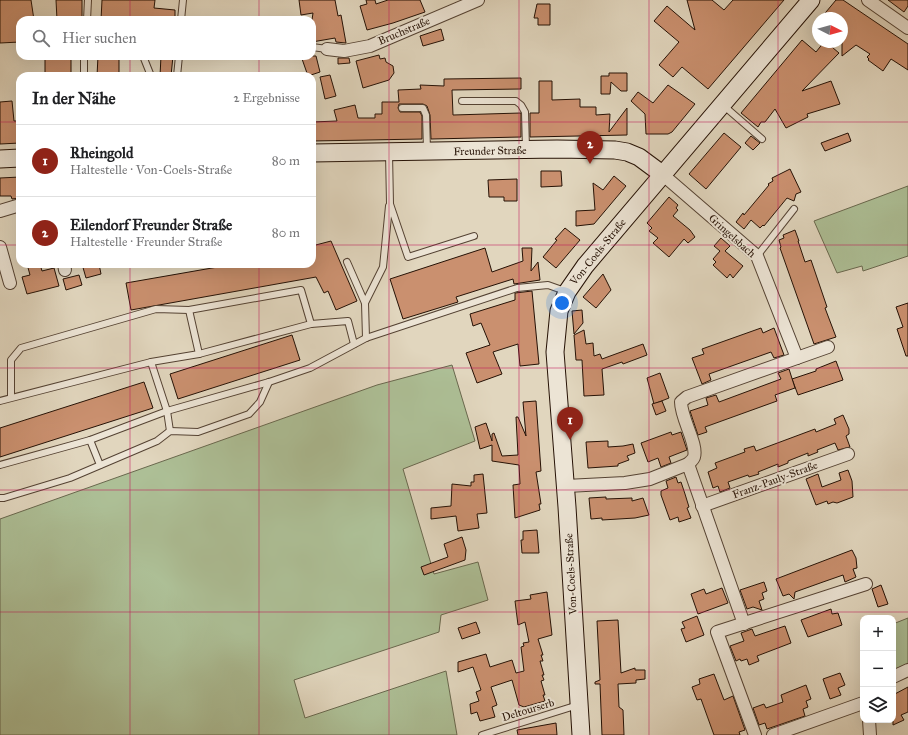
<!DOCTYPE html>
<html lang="de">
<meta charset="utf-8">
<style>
body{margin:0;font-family:"IM FELL Great Primer",serif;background:#f2f2f2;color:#202124}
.controls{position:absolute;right:12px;bottom:12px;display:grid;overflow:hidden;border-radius:8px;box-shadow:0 4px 16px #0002}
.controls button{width:36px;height:36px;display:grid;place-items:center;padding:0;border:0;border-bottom:1px solid #e0e0e0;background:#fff;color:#202124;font:20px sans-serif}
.compass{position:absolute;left:812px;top:12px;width:36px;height:36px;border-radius:50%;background:#fff;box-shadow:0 4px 16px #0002;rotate:96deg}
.you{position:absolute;left:562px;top:303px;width:14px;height:14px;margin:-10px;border:3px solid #fff;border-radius:50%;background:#1a73e8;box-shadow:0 0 0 6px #1a73e833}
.badge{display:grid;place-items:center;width:26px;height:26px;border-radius:50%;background:#8f2418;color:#fff;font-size:13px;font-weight:700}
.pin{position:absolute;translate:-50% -33px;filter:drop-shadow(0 1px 2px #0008)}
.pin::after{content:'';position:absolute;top:21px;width:14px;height:12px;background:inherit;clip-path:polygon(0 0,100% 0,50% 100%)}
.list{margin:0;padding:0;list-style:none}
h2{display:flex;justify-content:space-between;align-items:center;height:52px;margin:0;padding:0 16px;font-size:17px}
h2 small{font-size:13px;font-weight:400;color:#757577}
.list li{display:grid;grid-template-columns:26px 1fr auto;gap:12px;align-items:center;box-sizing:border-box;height:72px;padding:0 16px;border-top:1px solid #e0e0e0}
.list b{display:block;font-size:15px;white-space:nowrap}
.list p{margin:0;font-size:13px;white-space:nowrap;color:#757577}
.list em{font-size:13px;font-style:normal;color:#757577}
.icon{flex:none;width:22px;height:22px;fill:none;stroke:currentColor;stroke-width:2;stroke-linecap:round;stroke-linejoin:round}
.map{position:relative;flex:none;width:908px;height:735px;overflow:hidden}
.search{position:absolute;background:#fff;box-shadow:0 4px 16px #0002;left:16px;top:16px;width:300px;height:44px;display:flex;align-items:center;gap:10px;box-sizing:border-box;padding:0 14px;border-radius:12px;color:#757577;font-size:15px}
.panel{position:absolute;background:#fff;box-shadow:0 4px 16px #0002;left:16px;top:72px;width:300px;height:196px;border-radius:12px}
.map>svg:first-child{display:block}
</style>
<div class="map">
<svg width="908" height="735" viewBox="0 0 908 735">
<rect width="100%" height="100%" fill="#e1d6be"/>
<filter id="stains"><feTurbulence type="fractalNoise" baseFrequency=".005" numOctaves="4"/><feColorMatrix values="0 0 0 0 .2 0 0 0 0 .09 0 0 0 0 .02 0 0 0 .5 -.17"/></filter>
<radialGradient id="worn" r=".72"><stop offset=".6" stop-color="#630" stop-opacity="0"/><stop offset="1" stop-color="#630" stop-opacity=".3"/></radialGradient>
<g fill="#adbf96" stroke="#69684e">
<path d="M908,186V256L863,271L862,266L837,273L814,221Z"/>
<path d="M452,365L475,441L403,469L434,574L478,562L488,600L441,615L439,632L294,680L305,718L446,671L457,735H0V519L377,385Z"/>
<path d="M908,618V664L893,671V624Z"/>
</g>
<g fill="#ca906f" stroke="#251105">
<path d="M0,0H31L34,20H20V42L0,43Z"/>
<path d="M56,0H82V19L57,20Z"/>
<path d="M102,0H155L154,8L175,10V20H101Z"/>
<path d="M299,0H335L338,16L341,15L346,43L336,42L335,38L312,42V20L313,13L301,15Z"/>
<path d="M366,0H375L376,4L388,0H420L425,12L393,23L367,30L360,6L367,4Z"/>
<path d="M687,0H712L724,10L733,0H784L708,89L682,67L673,77L659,65L679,42L654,21L667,6L695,30Z"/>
<path d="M836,0H843L908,44V70L891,59L883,71L868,60L869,59L867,57L870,54L856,45L842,56V18H821Z"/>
<path d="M888,0H908V6L904,12Z"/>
<path d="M537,4H550V25H538V18H534Z"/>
<path d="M441,29L444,40L423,46L420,36Z"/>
<path d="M802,40L816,52L824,42H826L839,53L802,91L831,81L840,104L807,114L808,117L786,128L775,109L765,122H761L758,127L741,113Z"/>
<path d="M379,55L380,59L385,58L386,62L393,66L394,73L389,80L363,88L356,61Z"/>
<rect x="45" y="56" width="26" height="20"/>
<path d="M98,56H119V76H97Z"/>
<path d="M161,56H173L171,76H160Z"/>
<path d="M301,56H316L320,72L308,76Z"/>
<path d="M338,58H349L350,63L338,64Z"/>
<path d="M609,73H627V91H621L611,82L610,94H601V76H609Z"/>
<path d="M330,75L336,96L325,99L320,77Z"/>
<path d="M521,78V89L452,90L453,115L521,113V137L431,139L430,115L427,106L423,104H399L398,108L400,112H420L422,116V139L312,141V122L337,121L334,110L355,105L358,118H375V114H382V102H399L398,90L421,89L420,85L444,86V79Z"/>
<path d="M539,81H552V100L580,99V107H596V115L610,114L609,132L627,108V135L530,137V113H539Z"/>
<path d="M668,85L695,104L672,132L668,134H646L645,114L631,101L638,92L653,103Z"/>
<path d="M12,101L14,121H20V143L0,144V102Z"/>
<path d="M724,133L741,147L706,189L689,174Z"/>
<path d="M848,133L851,141L825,151L821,143Z"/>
<path d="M751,136L760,143L753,150L745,143Z"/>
<path d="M790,169L801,192L796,194L794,201L787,198L764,226L763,225L760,228L751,220L744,229L736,222L743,213L744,215L769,185L768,184L773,181L772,178Z"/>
<path d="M541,171H561L562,186L541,187Z"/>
<path d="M614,176L626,186L594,224L576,226V211L595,210L593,183L603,190Z"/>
<path d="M20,177V198L12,199L11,196H0V178Z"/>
<path d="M517,179V201H504V197H489L488,180Z"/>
<path d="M669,197L678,205L676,208L678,210L673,216L690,230L695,237L688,243L684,239L669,257L653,243L658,238L649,231L652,228L647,223Z"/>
<path d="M565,228L580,240L556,268L543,257L557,240L555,239Z"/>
<path d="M795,230L799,241H798L805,262L811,260L827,307L825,308L836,337L814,344L780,248L781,247L779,240L784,238L783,235Z"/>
<path d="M721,238L730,246L725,251L743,266L733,278L730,274L727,278L713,265L716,262L713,259L720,251L714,246Z"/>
<path d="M331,241L357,301L336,310L328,291L324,293L316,277L131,310L126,283L235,264H312V246Z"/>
<path d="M485,248L492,272L523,261L522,248H532L531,271L538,262L540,280L514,284L513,279L456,297L458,302L403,319L390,279Z"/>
<path d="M27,264H40L42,271L54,268L59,286L27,294L22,277L30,275Z"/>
<path d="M82,264H99L101,274L86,278Z"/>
<path d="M603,274L611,290L596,308L583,297Z"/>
<path d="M79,275L82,285L66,290L63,279Z"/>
<path d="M532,291L539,364L520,366L518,344L493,352L502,374L477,383L466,353L490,345L481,323L473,326L470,314L515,300V293Z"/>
<path d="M908,303V356H906L897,329L903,327L896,307Z"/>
<path d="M582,310L583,323L574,334L572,311Z"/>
<path d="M761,328L763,333L774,328L784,355L774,358L771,352L709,374L711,380L702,384L692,358L704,354L702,349Z"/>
<path d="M584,330L586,344L593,343L594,356L600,354L602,359L643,344L647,355L623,364L622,362L602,369L604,395L584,396L582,360H576L574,335Z"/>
<path d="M292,335L300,360L178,399L170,374Z"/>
<path d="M836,361L843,380L798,395L792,379L816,371V369Z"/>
<path d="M789,369L795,388L775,395L777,401L705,427L707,432L698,435L690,411L708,405L706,398L716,395L719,402L781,379L778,373Z"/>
<path d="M660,373L669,398L654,404L647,378Z"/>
<path d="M144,382L153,408L0,457V428Z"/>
<path d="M536,401L541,471L536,472L541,504H539L540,510L515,518L513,485L520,484L519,465L492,461V445L480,449L475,427L486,423L492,441V434L494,433L502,456L518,455L516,417H518L526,436L523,402Z"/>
<path d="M662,401L666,411L656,415L652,404Z"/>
<path d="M843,415L849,429V434L846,436L850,447L838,450L835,443L817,450L818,452L808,456V453L788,461V463L778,467V464L758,472L759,474L749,477L748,475L728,482L730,488L720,492L718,486L713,488L708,472L717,468L715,463L745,452L744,449L754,446L756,451L815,429L816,432L836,424L834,419Z"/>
<path d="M671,432L672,435L681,432L687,450L669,457L671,463L661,467L658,458L648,462L641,443Z"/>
<path d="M608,441V447L623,446L633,444L635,453L627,456L629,460L618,464V466L588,468L586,442Z"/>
<path d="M848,470L852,481L853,497L837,503L833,502L828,504L827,501L816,505L806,479L818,474L822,487L841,480L839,473Z"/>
<path d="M483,474L487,513L477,514L479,528L458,531L456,516L431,519V508L451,506L452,484L471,486V482H474V475Z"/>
<path d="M676,477L678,483L681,482L685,494L689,507L687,508L691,518L679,522L678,517L670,520L661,495V491L668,488L666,481Z"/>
<path d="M606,497V499L632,498V501L643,498L649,515L635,518L602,520V518L591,519L589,498Z"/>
<path d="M537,530L539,553H522L521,540H523V531Z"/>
<path d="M462,537L466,550L465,560L424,575L421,567L448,557L444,544Z"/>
<path d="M852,550L856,558L857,568L853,569L856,577L845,582L843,575L823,582L795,592L794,599L789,594L783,596L776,579Z"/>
<path d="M764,582L767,591L762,593L764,599L759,601L762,610L753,607L747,609L740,590Z"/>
<path d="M881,585L888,604L878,607L872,589Z"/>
<path d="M722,588L728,603L698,614L691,594L704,589L706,594Z"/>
<path d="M547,592L552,635L538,639L543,655H541L543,661H540L544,675H542L544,680L541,681L545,695H543L545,701L524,707L519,705L512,680L491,687L497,705L492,707L495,717L480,721L477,712L471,714L470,704L479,701L476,692L481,690L473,667L458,672V662L486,654L490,667L512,660L516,673L524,671L521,647L524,646L523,643L529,642L525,622L518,625L515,601L531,599L530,595Z"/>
<path d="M831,609L832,614L838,613L842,625L808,637L801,620Z"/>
<path d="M697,616L704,635L686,642L681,629L685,628L682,622Z"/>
<path d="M618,620L621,673L635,668V670H645V679L636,680V683L618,684L619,707L623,710L624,735H602L600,684H595V682L600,680L597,621Z"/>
<path d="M476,622L480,633L462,639L458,628Z"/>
<path d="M785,626L791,643L757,656L759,661L749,665L747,659L741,661L740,659L736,661L730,646L744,641L741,633L752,629L755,636Z"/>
<path d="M840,673L845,685L838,688L841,695L830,699L823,679Z"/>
<path d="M714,674L724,700L733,696L745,730L739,732L740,735H714L701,699L697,700L692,687L700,684L699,679Z"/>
<path d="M806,685L811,699L806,701L808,707L803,709L805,716L767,729L765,723L759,725L753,708L764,704L766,708L783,702L781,695Z"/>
<path d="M908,687V712L901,715L904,720L893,725V695Z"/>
<path d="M556,723L557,735H518L517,730Z"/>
</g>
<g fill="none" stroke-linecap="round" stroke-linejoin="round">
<defs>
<g id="service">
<path d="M87,20L88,0"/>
<path d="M181,20L183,0"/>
<path d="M312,47L327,49"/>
<path d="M84,56V76"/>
<path d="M143,56L151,76"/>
<path d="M177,76L179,56"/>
<path d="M462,101H516L521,105L525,112L526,149"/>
<path d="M724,106L762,139"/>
<path d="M402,108H423L426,115L427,150"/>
<path d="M389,153L390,204L408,257L474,236"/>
<path d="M757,256L794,209"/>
<path d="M347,262L365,303L366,338"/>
<path d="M365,303L383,267L389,206"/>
<path d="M199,354L189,310L301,290L311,324"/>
<path d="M151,362L167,411L170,431"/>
<path d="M11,397V360L21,348L156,309L189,310"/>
<path d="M0,401L151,362L199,354L311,324L348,321L354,344"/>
<path d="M90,440L100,465"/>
<path d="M0,465L90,440L167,411L269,382L310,368L366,338L517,288L548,285L565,291"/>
<path d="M0,498H4L70,478L157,441L170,431L198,432L249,414L260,402L269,382"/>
<path d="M482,735L578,705"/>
</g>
<g id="minor">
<path d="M868,0L908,28"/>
<path d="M327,49L344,51L370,46L478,0"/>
<path d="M662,174L757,256L797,358"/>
<path d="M0,211L20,205"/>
<path d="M0,247L10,283"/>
<path d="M64,264L65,270"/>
<path d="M688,464C690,462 693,460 694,457C698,444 681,419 681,402L687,397L828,347"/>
<path d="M566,486L625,483L650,479L688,464L744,624"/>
<path d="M702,506L848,454"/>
<path d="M893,677L908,670"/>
<path d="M869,720L870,735"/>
<path d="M755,735L717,632L866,584"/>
<path d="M773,735L863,703"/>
</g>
<g id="secondary">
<path d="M312,153L557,149L615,150L627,152L639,157L662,174"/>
<path d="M0,159L20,158"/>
<path d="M581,735L567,507L555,352L559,311L567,292L585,266L811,0"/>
</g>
</defs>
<use href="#service" stroke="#544233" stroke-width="8"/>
<use href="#minor" stroke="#544233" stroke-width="14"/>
<use href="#secondary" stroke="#251105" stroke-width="19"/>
<use href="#service" stroke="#ece4d5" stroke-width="6"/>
<use href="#minor" stroke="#ece4d5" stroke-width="12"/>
<use href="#secondary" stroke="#ece4d5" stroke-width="17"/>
</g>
<path fill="none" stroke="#c2185b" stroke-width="1" stroke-opacity="0.55" d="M130,0V20M259,0V20M389,0V735M519,0V735M649,0V735M778,0V735M130,56V76M259,56V76M0,122H20M312,122H908M0,245H20M312,245H908M130,264V735M259,264V735M0,368H908M0,490H908M0,612H908"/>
<g text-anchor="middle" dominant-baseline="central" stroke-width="4" stroke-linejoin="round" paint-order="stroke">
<g font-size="11" fill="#251105" stroke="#ece4d5">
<text transform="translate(404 31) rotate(-23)">Bruchstraße</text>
<text transform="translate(490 151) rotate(-1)">Freunder Straße</text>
<text transform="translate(732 236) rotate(42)">Gringelsbach</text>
<text transform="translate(598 252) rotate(-51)">Von-Coels-Straße</text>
<text transform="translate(775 480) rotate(-20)">Franz-Pauly-Straße</text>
<text transform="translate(571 574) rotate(-93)">Von-Coels-Straße</text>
<text transform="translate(528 710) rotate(-17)">Deltourserb</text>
</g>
</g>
<rect width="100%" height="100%" filter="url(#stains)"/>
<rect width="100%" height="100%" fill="url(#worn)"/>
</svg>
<div class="controls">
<button>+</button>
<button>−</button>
<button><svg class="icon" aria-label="layers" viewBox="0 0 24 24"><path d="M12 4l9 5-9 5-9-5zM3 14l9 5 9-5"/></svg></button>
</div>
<svg class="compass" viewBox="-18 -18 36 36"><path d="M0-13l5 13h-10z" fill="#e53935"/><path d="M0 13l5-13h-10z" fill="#757577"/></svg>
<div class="you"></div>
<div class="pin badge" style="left:570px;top:440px">1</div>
<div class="pin badge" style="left:590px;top:164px">2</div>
<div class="search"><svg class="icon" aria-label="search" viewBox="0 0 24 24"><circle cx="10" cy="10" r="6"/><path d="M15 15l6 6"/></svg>Hier suchen</div>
<section class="panel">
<h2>In der Nähe<small>2 Ergebnisse</small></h2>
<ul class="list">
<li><span class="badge">1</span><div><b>Rheingold</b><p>Haltestelle · Von-Coels-Straße</p></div><em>80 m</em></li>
<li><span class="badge">2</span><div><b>Eilendorf Freunder Straße</b><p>Haltestelle · Freunder Straße</p></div><em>80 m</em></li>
</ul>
</section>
</div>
